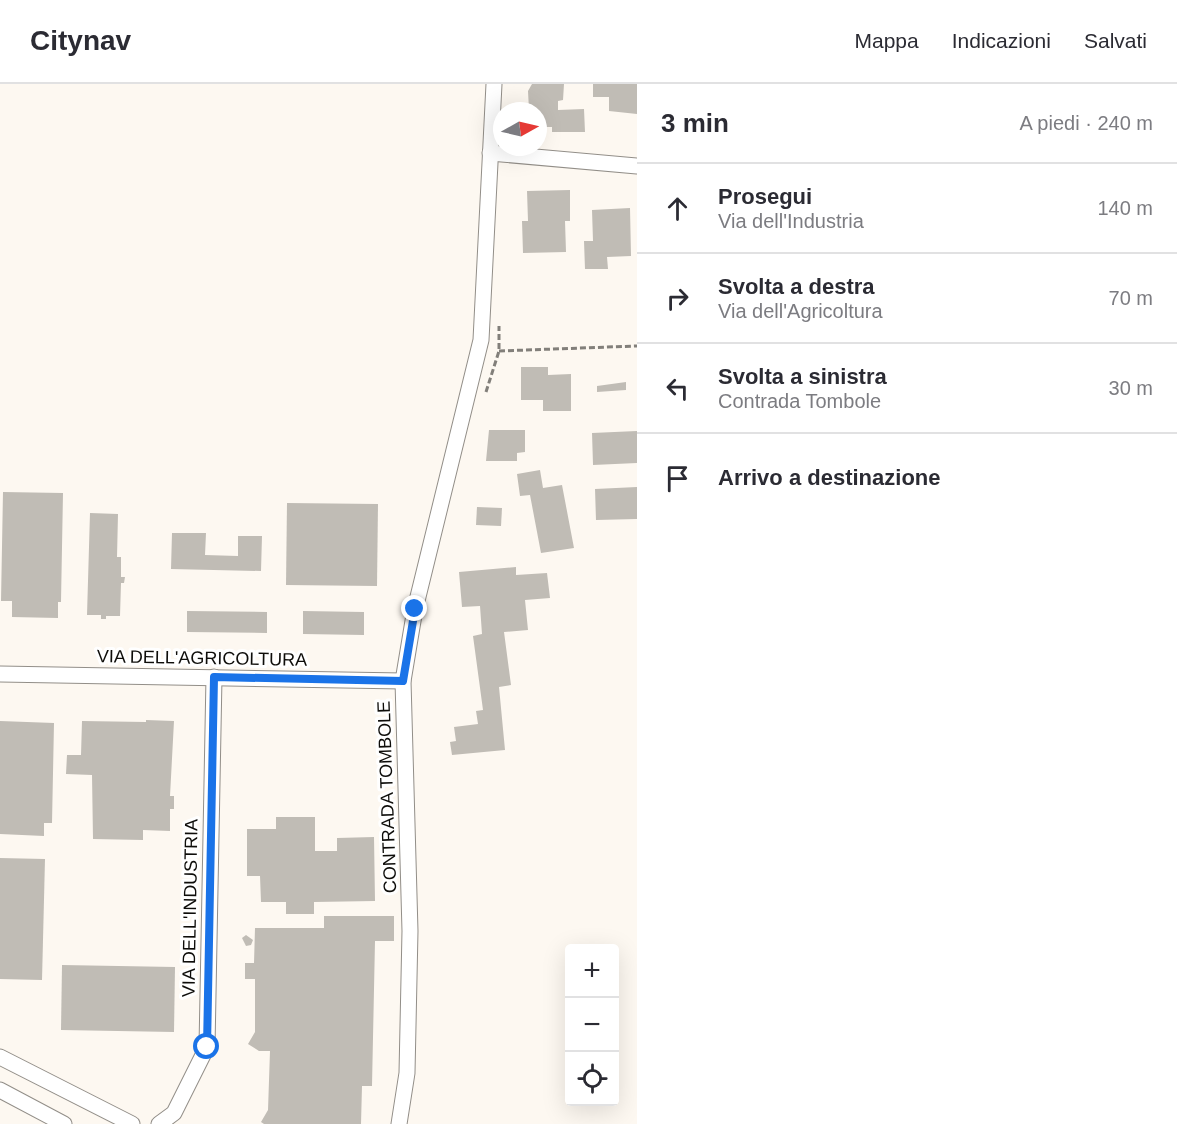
<!DOCTYPE html>
<html lang="it">
<meta charset="utf-8">
<style>
body{margin:0;font-family:Arial,sans-serif;background:#f7f7f7;color:#2b2b33}
.controls{position:absolute;right:18px;bottom:18px;display:grid;overflow:hidden;border-radius:6px;box-shadow:0 6px 24px #0002}
.controls button{width:54px;height:54px;display:grid;place-items:center;padding:0;border:0;border-bottom:2px solid #e1e1e2;background:#fff;color:#2b2b33;font:30px sans-serif}
.compass{position:absolute;left:493px;top:18px;width:54px;height:54px;border-radius:50%;background:#fff;box-shadow:0 6px 24px #0002;rotate:82deg}
.stop{position:absolute;width:18px;height:18px;margin:-14px;border:4px solid #1a73e8;border-radius:50%;background:#fff}
.stop.end{background:#1a73e8;border-color:#fff;box-shadow:0 2px 6px #0008}
.list{margin:0;padding:0;list-style:none}
h2{display:flex;justify-content:space-between;align-items:center;height:78px;margin:0;padding:0 24px;font-size:26px}
h2 small{font-size:20px;font-weight:400;color:#7c7c81}
.list li{display:grid;grid-template-columns:39px 1fr auto;gap:18px;align-items:center;box-sizing:border-box;height:90px;padding:0 24px;border-top:2px solid #e1e1e2}
.list b{display:block;font-size:22px;white-space:nowrap}
.list p{margin:0;font-size:20px;white-space:nowrap;color:#7c7c81}
.list em{font-size:20px;font-style:normal;color:#7c7c81}
.icon{flex:none;width:33px;height:33px;fill:none;stroke:currentColor;stroke-width:2;stroke-linecap:round;stroke-linejoin:round}
.map{position:relative;flex:none;width:637px;height:1040px;overflow:hidden}
header{display:flex;align-items:center;gap:36px;box-sizing:border-box;height:84px;padding:0 30px;background:#fff;border-bottom:2px solid #e1e1e2}
header strong{font-size:28px}
nav{display:flex;gap:33px;margin-inline-start:auto;font-size:21px}
main{display:flex}
aside{flex:1;background:#fff}
.map>svg:first-child{display:block}
</style>
<header>
<strong>Citynav</strong>
<nav><a>Mappa</a><a>Indicazioni</a><a>Salvati</a></nav>
</header>
<main>
<div class="map">
<svg width="637" height="1040" viewBox="0 0 637 1040">
<rect width="100%" height="100%" fill="#fdf8f1"/>
<g fill="#c0bcb5">
<path d="M532,0H564L563,16L558,17V26L584,25L585,48H552V43H540L538,27L529,26L528,7Z"/>
<path d="M593,0H637V30L609,27V13H593Z"/>
<path d="M570,106V137H565L566,168L523,169L522,137H528L527,107Z"/>
<path d="M630,124L631,172L607,173L608,185H585L584,157H593L592,126Z"/>
<path d="M521,283H548V291L571,290V327H543V316H521Z"/>
<path d="M626,298V306L597,308V302Z"/>
<path d="M489,346H525V368L517,369V377H486Z"/>
<path d="M637,347V379L593,381L592,349Z"/>
<path d="M540,386L543,404L562,401L574,464L541,469L530,411L520,412L517,390Z"/>
<path d="M637,403V435L596,436L595,405Z"/>
<path d="M3,408L63,409L61,518H58V534L12,533V517H1Z"/>
<path d="M287,419L378,420L377,502L286,501Z"/>
<path d="M477,423L502,424L501,442L476,441Z"/>
<path d="M90,429L118,430L117,473H121V493H125L124,499H121L120,532H106V535H101V531H87Z"/>
<path d="M172,449H206L205,471L238,472V452H262L261,487L171,485Z"/>
<path d="M516,483V491L547,489L550,514L525,516L528,546L504,548L511,601L499,603L505,666L452,671L450,658L456,657L454,643L478,640L476,627L483,626L473,552L482,550L480,522L462,523L459,488Z"/>
<path d="M187,527L267,528V549L187,548Z"/>
<path d="M303,527L364,528V551L303,550Z"/>
<path d="M146,636L174,637L170,712H174V725H170V747L143,746V756L93,755L92,691L66,690L67,671H81L82,637L146,638Z"/>
<path d="M0,637L54,639L52,739H44V752L0,750Z"/>
<path d="M276,733H315V767H337V754L374,753L375,817L314,818V830H286V818H261L260,792H247V745H276Z"/>
<path d="M0,774L45,775L42,896L0,895Z"/>
<path d="M324,832H394V857H375L372,1002H362L361,1040H264L261,1038L268,1026L270,967H259L248,960L255,948V895H245V879H254L255,844H324Z"/>
<path d="M246,851L253,856L251,861L246,862L242,854Z"/>
<path d="M62,881L175,883L174,948L61,946Z"/>
</g>
<g fill="none" stroke-linecap="round" stroke-linejoin="round">
<defs>
<g id="minor">
<path d="M490,69L637,82"/>
<path d="M0,590L403,597"/>
<path d="M0,973L132,1040"/>
<path d="M0,1006L64,1040"/>
<path d="M159,1040L174,1029L207,963L214,593"/>
<path d="M399,1040L407,989L410,847L403,597L415,525L481,256L494,0"/>
</g>
</defs>
<use href="#minor" stroke="#928e88" stroke-width="17"/>
<g stroke="#827f7a" stroke-width="3" stroke-dasharray="6 3" stroke-linecap="butt">
<path d="M499,267L637,262"/>
<path d="M486,308L499,267V242"/>
</g>
<use href="#minor" stroke="#fff" stroke-width="15"/>
</g>
<g fill="none" stroke-linecap="round" stroke-linejoin="round">
<path stroke="#1a73e8" stroke-width="8" d="M207,963L214,593L403,597L415,525"/>
</g>
<g text-anchor="middle" dominant-baseline="central" stroke-width="6" stroke-linejoin="round" paint-order="stroke">
<g font-size="18" fill="#0e0d0a" stroke="#fff">
<text transform="translate(202 574) rotate(1)">VIA DELL'AGRICOLTURA</text>
<text transform="translate(387 713) rotate(-92)">CONTRADA TOMBOLE</text>
<text transform="translate(190 824) rotate(-89)">VIA DELL'INDUSTRIA</text>
</g>
</g>
</svg>
<div class="controls">
<button>+</button>
<button>−</button>
<button><svg class="icon" aria-label="locate" viewBox="0 0 24 24"><circle cx="12" cy="12" r="6"/><path d="M12 2v4M12 18v4M2 12h4M18 12h4"/></svg></button>
</div>
<svg class="compass" viewBox="-18 -18 36 36"><path d="M0-13l5 13h-10z" fill="#e53935"/><path d="M0 13l5-13h-10z" fill="#7c7c81"/></svg>
<div class="stop" style="left:207px;top:963px"></div>
<div class="stop end" style="left:415px;top:525px"></div>
</div>
<aside>
<h2>3 min<small>A piedi · 240 m</small></h2>
<ul class="list">
<li><svg class="icon" aria-label="ahead" viewBox="0 0 24 24"><path d="M12 20V5M6 11l6-6 6 6"/></svg><div><b>Prosegui</b><p>Via dell'Industria</p></div><em>140 m</em></li>
<li><svg class="icon" aria-label="right" viewBox="0 0 24 24"><path d="M7 20v-9h11M14 6l5 5-5 5"/></svg><div><b>Svolta a destra</b><p>Via dell'Agricoltura</p></div><em>70 m</em></li>
<li><svg class="icon" aria-label="left" viewBox="0 0 24 24"><path d="M17 20v-9H6M10 6l-5 5 5 5"/></svg><div><b>Svolta a sinistra</b><p>Contrada Tombole</p></div><em>30 m</em></li>
<li><svg class="icon" aria-label="arrive" viewBox="0 0 24 24"><path d="M6 21V4h12l-3 4 3 4H6"/></svg><div><b>Arrivo a destinazione</b></div></li>
</ul>
</aside>
</main>
